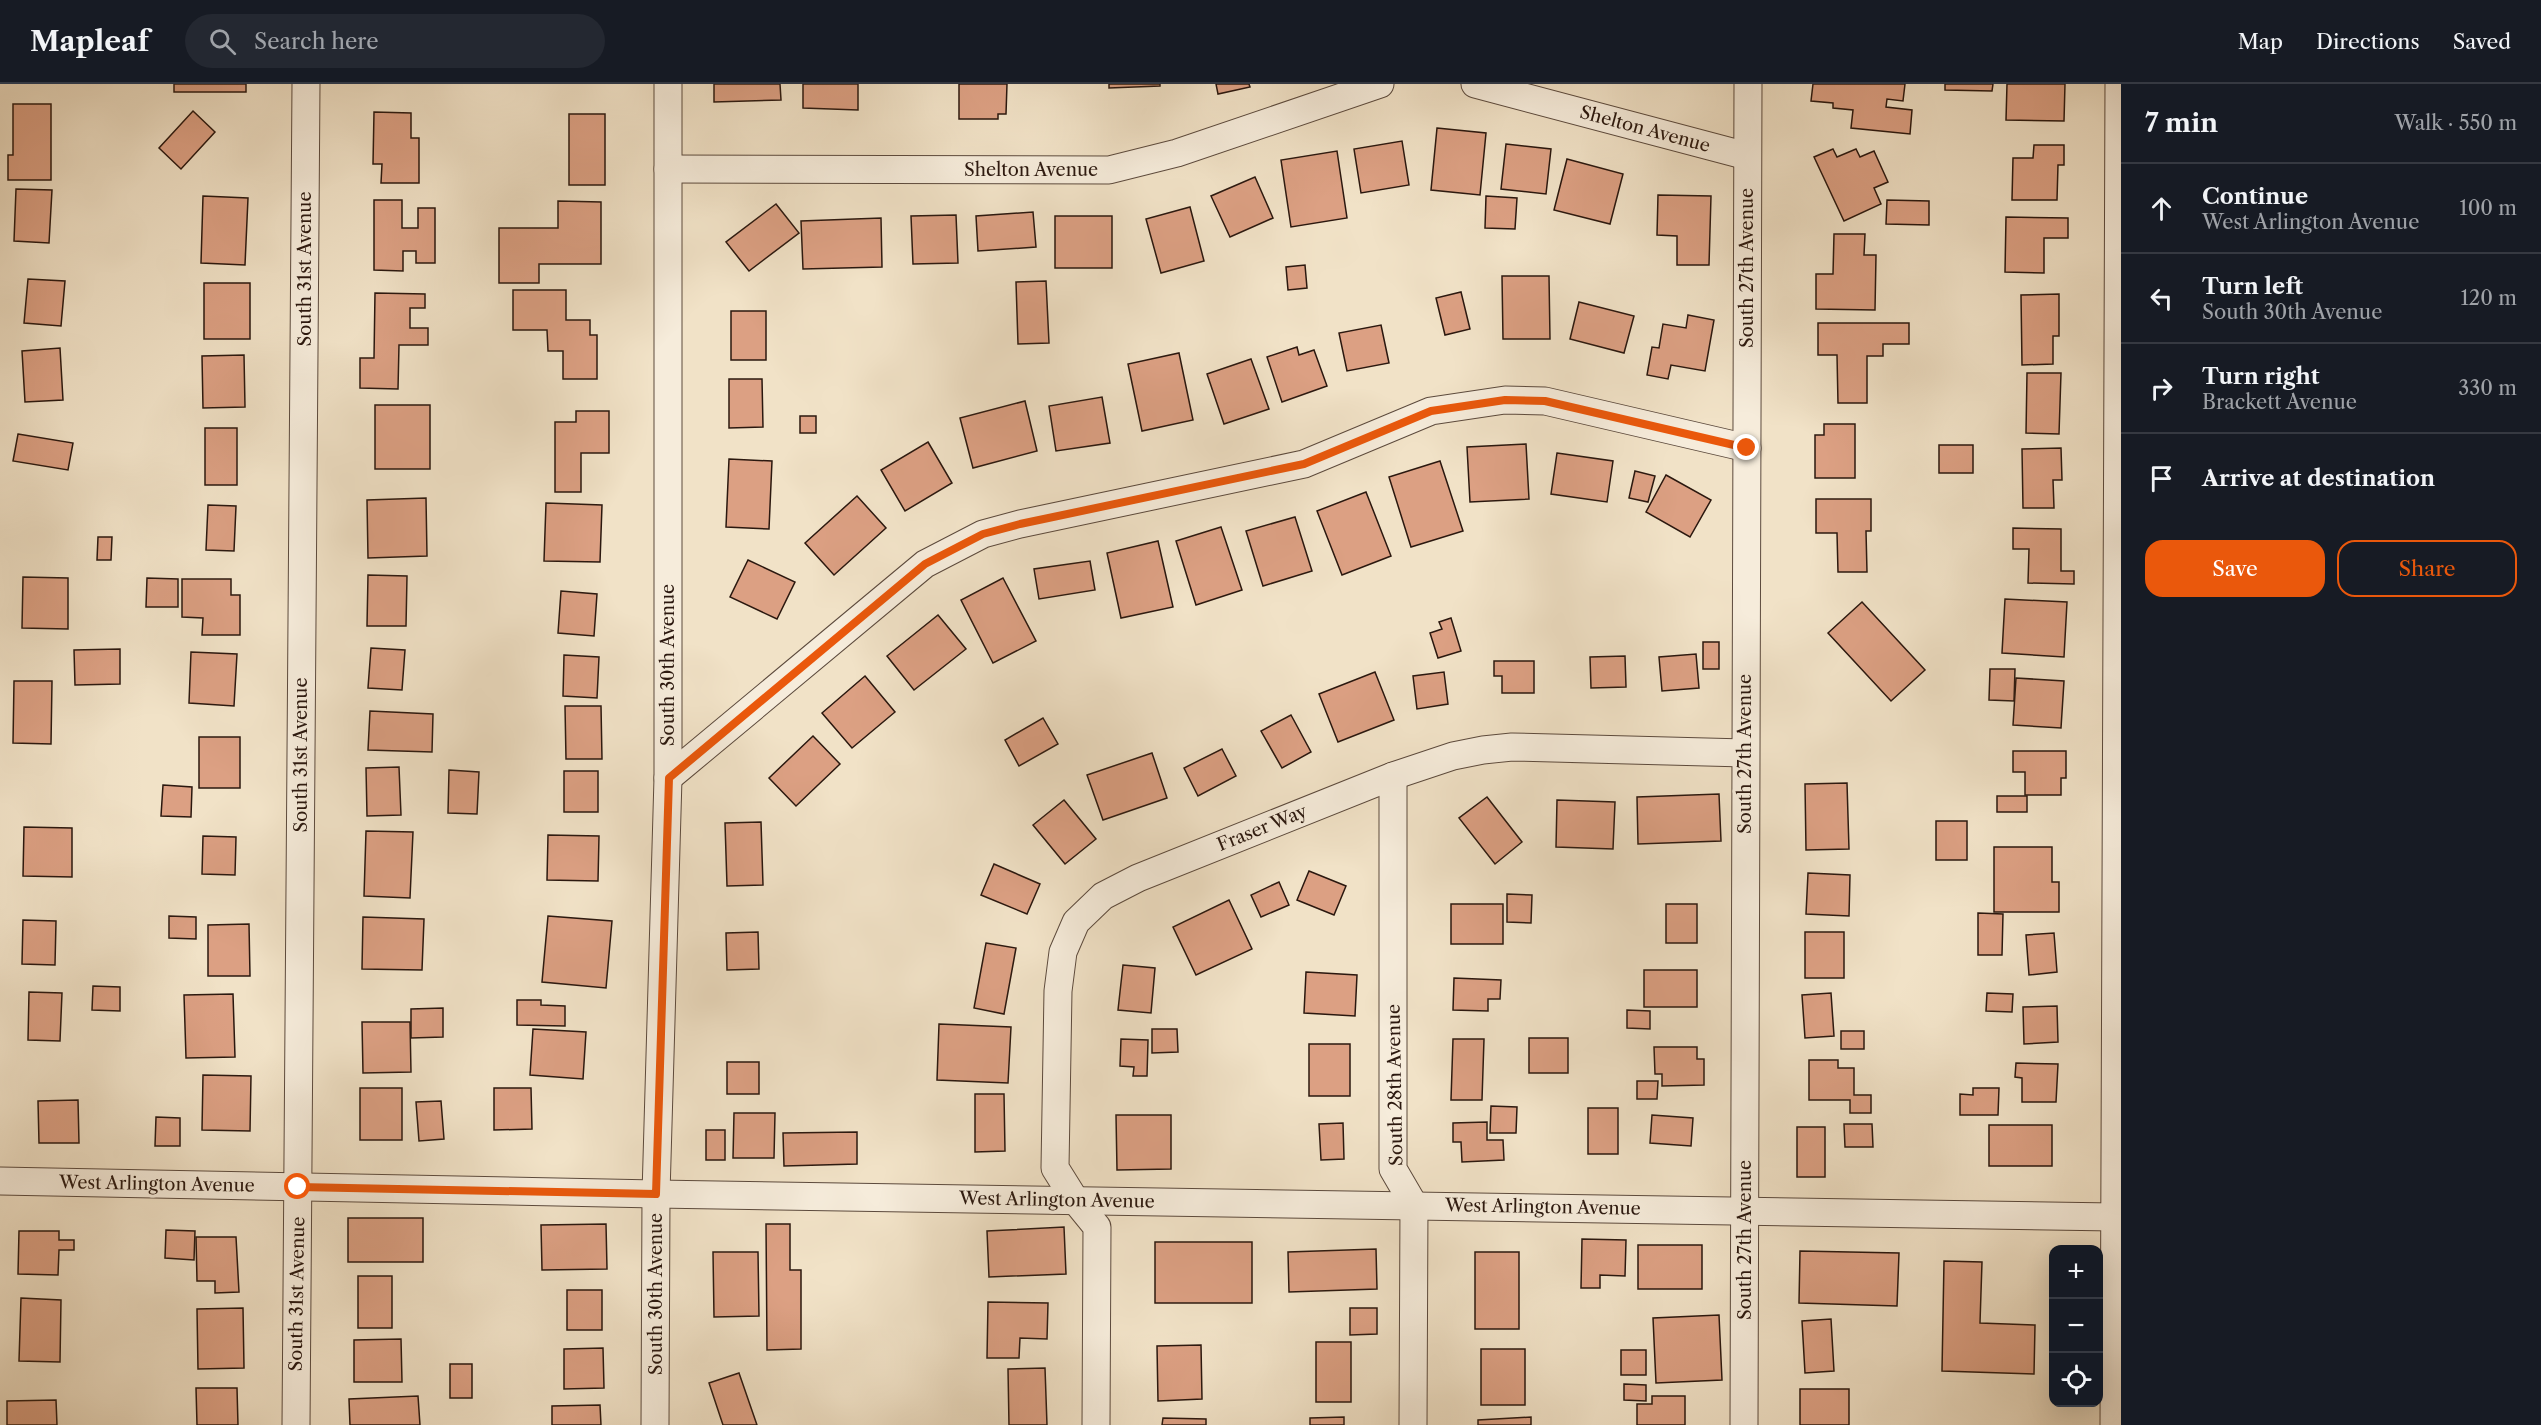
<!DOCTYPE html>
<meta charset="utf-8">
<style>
body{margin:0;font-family:"Libre Caslon Text",serif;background:#242831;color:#f1f3f6}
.controls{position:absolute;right:18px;bottom:18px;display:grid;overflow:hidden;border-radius:12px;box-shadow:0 6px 24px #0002}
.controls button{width:54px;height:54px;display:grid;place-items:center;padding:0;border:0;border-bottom:2px solid #363941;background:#171b24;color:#f1f3f6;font:30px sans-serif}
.stop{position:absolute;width:18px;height:18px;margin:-14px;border:4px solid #ea580c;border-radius:50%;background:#fff}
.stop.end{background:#ea580c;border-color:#fff;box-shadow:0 2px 6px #0008}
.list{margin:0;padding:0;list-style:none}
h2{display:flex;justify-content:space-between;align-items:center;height:78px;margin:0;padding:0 24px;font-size:26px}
h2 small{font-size:20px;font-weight:400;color:#9ea1a6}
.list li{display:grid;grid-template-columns:39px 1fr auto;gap:18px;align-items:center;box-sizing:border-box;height:90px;padding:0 24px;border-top:2px solid #363941}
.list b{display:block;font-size:22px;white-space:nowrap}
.list p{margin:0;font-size:20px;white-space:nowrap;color:#9ea1a6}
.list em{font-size:20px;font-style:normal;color:#9ea1a6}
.actions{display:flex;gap:12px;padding:18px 24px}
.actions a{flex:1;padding:14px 0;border:2px solid #ea580c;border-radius:18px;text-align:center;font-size:21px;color:#ea580c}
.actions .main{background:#ea580c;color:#fff}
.icon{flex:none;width:33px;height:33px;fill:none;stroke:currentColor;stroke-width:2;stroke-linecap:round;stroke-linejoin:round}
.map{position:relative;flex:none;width:2121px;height:1341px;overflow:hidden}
header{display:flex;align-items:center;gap:36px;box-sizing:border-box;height:84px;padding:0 30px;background:#171b24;border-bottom:2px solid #363941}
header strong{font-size:28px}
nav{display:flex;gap:33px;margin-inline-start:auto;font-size:21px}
.search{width:420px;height:54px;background:#242831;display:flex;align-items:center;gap:15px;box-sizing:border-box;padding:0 21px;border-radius:33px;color:#9ea1a6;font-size:22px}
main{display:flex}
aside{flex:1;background:#171b24}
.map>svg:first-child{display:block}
</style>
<header>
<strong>Mapleaf</strong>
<div class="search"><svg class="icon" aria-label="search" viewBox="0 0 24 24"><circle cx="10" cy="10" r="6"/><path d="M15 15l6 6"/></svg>Search here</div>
<nav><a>Map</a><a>Directions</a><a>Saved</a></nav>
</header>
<main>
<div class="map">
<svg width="2121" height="1341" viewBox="0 0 2121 1341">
<rect width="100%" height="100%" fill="#f1e2c7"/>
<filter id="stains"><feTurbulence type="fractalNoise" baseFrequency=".00333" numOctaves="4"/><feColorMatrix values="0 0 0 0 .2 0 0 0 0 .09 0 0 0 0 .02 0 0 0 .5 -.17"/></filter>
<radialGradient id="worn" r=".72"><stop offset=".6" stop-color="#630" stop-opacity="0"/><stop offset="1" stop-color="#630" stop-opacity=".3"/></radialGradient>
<g fill="#dca083" stroke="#2b180f" stroke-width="1.5">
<rect x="174" y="0" width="72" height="8"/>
<path d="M714,0H780L781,16L714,18Z"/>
<path d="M803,0H858V26L803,24Z"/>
<path d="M959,0H1007L1006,30H998V35H959Z"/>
<path d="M1109,0H1160V2L1109,4Z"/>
<path d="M1216,0H1249L1250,3L1218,10Z"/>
<path d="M1813,0H1905L1903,17L1887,15L1886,23L1912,26L1910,50L1851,44L1853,26L1833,24V19L1811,17Z"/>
<path d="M1945,0H1993L1992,7L1945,6Z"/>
<path d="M2007,0H2065L2064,37L2006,36Z"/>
<path d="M13,20H51V96H8V71H13Z"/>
<path d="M193,27L215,48L181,85L159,64Z"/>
<path d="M374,28L411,29V54H419V99H381L382,80H373Z"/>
<rect x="569" y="30" width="36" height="71"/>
<path d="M1437,44L1486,49L1480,111L1431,106Z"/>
<path d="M1402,57L1409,101L1361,109L1354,65Z"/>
<path d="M1506,60L1551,65L1546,110L1501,105Z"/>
<path d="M2034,61H2064V81H2058L2057,116H2012L2013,74H2033Z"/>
<path d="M1833,65L1837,73L1856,65L1860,73L1874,67L1888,98L1874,104L1881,120L1844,137L1814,73Z"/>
<path d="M1337,67L1347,134L1291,143L1281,76Z"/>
<path d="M1567,75L1623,90L1610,140L1554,126Z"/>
<path d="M1255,93L1273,134L1230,153L1211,112Z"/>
<path d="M16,105L52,106L49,159L14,157Z"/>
<path d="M1658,111L1711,112L1709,181H1677V152L1657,151Z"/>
<path d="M203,112L248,114L245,181L201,179Z"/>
<path d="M1486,112L1517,114L1515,145L1485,144Z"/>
<path d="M374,116H402V144H418V124H435V179H416V167H403V187L374,186Z"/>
<path d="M1887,116L1929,117V141L1886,140Z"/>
<path d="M558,117L601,118V180H539V199H499V144H558Z"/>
<path d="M776,120L799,149L749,187L726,158Z"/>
<path d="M1190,123L1204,177L1161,189L1146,135Z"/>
<path d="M1033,128L1036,163L978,167L976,132Z"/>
<path d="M956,131L958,179L913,180L911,132Z"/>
<rect x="1055" y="132" width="57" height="52"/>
<path d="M2006,133L2068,134V154H2044V189L2005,188Z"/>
<path d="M881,134L882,183L803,185L801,137Z"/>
<path d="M1834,150H1865L1864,171H1876L1875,226L1816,225V190H1833Z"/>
<path d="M1305,181L1307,204L1288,206L1286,183Z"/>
<path d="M1502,192H1549L1550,255H1503Z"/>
<path d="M28,195L65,197L61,242L24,239Z"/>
<path d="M1046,197L1049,259L1018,260L1016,198Z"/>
<rect x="204" y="199" width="46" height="56"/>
<path d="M513,206H566V236H590V251H597V295H563V267H548L547,246H513Z"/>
<path d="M1461,208L1470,245L1445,251L1436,214Z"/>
<path d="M375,209L425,210V224H410V244H428V261H399L398,305L360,304V274H374Z"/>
<path d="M2059,210V252H2053V280L2022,281L2021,211Z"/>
<path d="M1579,218L1634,232L1624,269L1570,255Z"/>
<rect x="731" y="227" width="35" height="49"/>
<path d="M1688,231L1714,236L1705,287L1671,281L1668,295L1647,291L1652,263L1659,264L1663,240L1686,244Z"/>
<path d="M1818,239H1909V260H1883V272H1867V319H1838L1837,271H1818Z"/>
<path d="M1381,241L1389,279L1347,287L1339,249Z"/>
<path d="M1297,263L1299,271L1314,266L1327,302L1282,318L1267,273Z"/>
<path d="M60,264L63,316L25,318L22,267Z"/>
<path d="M1179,269L1193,336L1142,347L1128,280Z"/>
<path d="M244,271L245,323L203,324L202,272Z"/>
<path d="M1251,275L1269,325L1224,340L1207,290Z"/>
<path d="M2027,289H2061L2059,350L2026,349Z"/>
<path d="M729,295H762L763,343L729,344Z"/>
<path d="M1102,313L1110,359L1056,367L1049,322Z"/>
<path d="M1025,317L1037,367L973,384L960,334Z"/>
<rect x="375" y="321" width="55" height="64"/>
<path d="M576,327H609V369H581V408H555V338H576Z"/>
<rect x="800" y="332" width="16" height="17"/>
<path d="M1824,340H1855V394H1815V351H1824Z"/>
<rect x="205" y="344" width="32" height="57"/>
<path d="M18,350L73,359L68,386L13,377Z"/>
<path d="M928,358L952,399L905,427L881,386Z"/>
<path d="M1526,360L1529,415L1470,418L1467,363Z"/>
<rect x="1939" y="361" width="34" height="28"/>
<path d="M2061,364L2062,396H2053L2054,424H2023L2022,365Z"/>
<path d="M1557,369L1613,377L1607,418L1551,410Z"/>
<path d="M729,375L772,377L769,445L726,443Z"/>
<path d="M1440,377L1463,447L1411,463L1389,393Z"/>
<path d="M1635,387L1655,392L1648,418L1629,414Z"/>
<path d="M1666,391L1711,416L1690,453L1646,428Z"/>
<path d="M1366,408L1391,472L1342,491L1317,427Z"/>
<path d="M857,412L886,444L834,491L805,459Z"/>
<path d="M426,414L427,472L368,474L367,416Z"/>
<path d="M1816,415H1871V447H1866L1867,488H1838L1837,449H1816Z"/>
<path d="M546,419L602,421L600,478L544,477Z"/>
<path d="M208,421L236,422L234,467L206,466Z"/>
<path d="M1295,433L1312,487L1263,502L1246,447Z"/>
<path d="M1221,443L1242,506L1196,521L1176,457Z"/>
<path d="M2013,444L2061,445V487H2074V500L2028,499L2029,465H2013Z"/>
<path d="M98,453H112L111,476H97Z"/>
<path d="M1158,457L1173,523L1121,534L1107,469Z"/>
<path d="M748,476L795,498L777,535L730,513Z"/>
<path d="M1090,477L1095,506L1039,515L1034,485Z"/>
<path d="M368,491L407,492L406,542H367Z"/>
<path d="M23,493L68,494V545L22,544Z"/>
<path d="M147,494L178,495V523H146Z"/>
<path d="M1003,494L1036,557L993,579L961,516Z"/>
<path d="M182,495H231V511H240V551H202L203,534L182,533Z"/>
<path d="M561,507L597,510L594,552L558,549Z"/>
<path d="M2005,515L2067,518L2064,573L2002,569Z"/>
<path d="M1862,518L1925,586L1891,617L1828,549Z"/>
<path d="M938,531L966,565L914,606L887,572Z"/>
<path d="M1451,534L1461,567L1438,574L1430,549L1442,545L1439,538Z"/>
<rect x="1703" y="558" width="16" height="27"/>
<path d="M371,564L405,566L402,606L368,604Z"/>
<path d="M120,565V600L75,601L74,566Z"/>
<path d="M191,568L237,570L234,622L189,619Z"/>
<path d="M1696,570L1699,604L1662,607L1659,573Z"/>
<path d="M564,571L599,573L597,614L563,612Z"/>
<path d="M1625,572L1626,603L1591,604L1590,573Z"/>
<path d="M1494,577H1534V609H1502V592H1494Z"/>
<path d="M1990,585H2015L2014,617L1989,616Z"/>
<path d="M1375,588L1394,636L1338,658L1319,610Z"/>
<path d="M1444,588L1448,620L1417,625L1413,592Z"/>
<path d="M865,592L895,628L852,664L822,629Z"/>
<path d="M2016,594L2064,597L2061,644L2013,641Z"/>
<path d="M14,597H52L51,660L13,659Z"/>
<path d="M565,622H601L602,675H566Z"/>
<path d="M370,627L433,630L432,668L368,666Z"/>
<path d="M1291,631L1311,668L1282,684L1261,647Z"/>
<path d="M1043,634L1058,660L1019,682L1005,656Z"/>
<path d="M813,652L840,680L796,722L769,694Z"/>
<rect x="199" y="653" width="41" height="51"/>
<path d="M1222,665L1236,692L1198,712L1184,684Z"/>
<path d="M2013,667H2066V694H2061V711H2025V688H2013Z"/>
<path d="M1152,669L1167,714L1103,736L1087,691Z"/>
<path d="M399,683L401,731L367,732L366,684Z"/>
<path d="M449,686L479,688L477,730L448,729Z"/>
<rect x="564" y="687" width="34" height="41"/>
<path d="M1847,699L1849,765L1806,766L1805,700Z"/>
<path d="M163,701L192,703L191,733L161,732Z"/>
<path d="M1719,710L1721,757L1638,760L1637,713Z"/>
<rect x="1997" y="712" width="30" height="16"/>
<path d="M1487,713L1522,758L1495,780L1459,734Z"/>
<path d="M1064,716L1096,755L1065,780L1033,741Z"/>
<path d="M1557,716L1615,718L1613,765L1556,763Z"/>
<rect x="1936" y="737" width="31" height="39"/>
<path d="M761,738L763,801L727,802L725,739Z"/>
<path d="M24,743L72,744V793L23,792Z"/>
<path d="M366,747L413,748L410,814L364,812Z"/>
<path d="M548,751L599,752L598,797L547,796Z"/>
<path d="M203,752L236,753L235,791L202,790Z"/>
<path d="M1994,763H2052V798H2059V828H1994Z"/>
<path d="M994,780L1040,800L1027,830L981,811Z"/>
<path d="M1309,787L1346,802L1334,831L1297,816Z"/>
<path d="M1808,789L1850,791L1849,832L1806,830Z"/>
<path d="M1279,798L1289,821L1261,833L1251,811Z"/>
<path d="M1507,810L1532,811L1531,839L1507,838Z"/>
<path d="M1229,816L1252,865L1196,891L1173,843Z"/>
<rect x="1451" y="820" width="52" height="40"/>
<rect x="1666" y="820" width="31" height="39"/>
<path d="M1978,829L2003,830L2002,871H1978Z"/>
<path d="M169,832L196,833V855L169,854Z"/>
<path d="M548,832L612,837L606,904L542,898Z"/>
<path d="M363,833L424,835L422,886L362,885Z"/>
<path d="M23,836L56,837L55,881L22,880Z"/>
<path d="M249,840L250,892H208V841Z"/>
<path d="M758,848L759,885L727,886L726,849Z"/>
<rect x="1805" y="848" width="39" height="46"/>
<path d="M2054,849L2057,888L2029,891L2026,851Z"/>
<path d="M986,859L1016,864L1004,930L974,924Z"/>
<path d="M1123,881L1155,884L1151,929L1118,926Z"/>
<rect x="1644" y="886" width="53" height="37"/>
<path d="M1306,888L1357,891L1355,932L1304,929Z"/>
<path d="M1454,894L1501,896L1500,915H1488V927L1453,926Z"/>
<path d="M93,902L120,903V927L92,926Z"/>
<path d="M29,908L62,909L60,957L28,956Z"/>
<path d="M1831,909L1834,952L1805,954L1802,911Z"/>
<path d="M1987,909L2013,910L2012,928L1986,927Z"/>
<path d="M233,910L235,973L186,974L184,911Z"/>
<path d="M517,916H541V921L565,922V942L517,941Z"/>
<path d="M2057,922L2058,958L2024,960L2023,923Z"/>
<path d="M443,924V953L411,954V925Z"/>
<path d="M1627,926L1650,927V945L1627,944Z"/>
<path d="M362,938H410L411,988L363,989Z"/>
<path d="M939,940L1011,943L1008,999L937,996Z"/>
<path d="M533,945L586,948L583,995L530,991Z"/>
<path d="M1152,945H1177L1178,968L1152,969Z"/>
<rect x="1841" y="947" width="23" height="18"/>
<rect x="1529" y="954" width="39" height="35"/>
<path d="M1121,955L1148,956L1147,992H1133L1134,983L1120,982Z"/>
<path d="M1453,955H1484L1482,1016H1451Z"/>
<rect x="1309" y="960" width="41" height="52"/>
<path d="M1654,963H1697V975H1704V1001L1662,1002V990H1655Z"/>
<path d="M1809,976H1838V984H1854V1011H1871V1029H1850V1016H1809Z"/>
<rect x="727" y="978" width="32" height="32"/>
<path d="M2016,979L2058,980L2056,1018H2022V994L2015,993Z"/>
<path d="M203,991L251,992L250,1047L202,1046Z"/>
<path d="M1637,997H1658L1657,1015H1637Z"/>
<rect x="360" y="1004" width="42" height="52"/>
<path d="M494,1004H531L532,1045L494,1046Z"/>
<path d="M1973,1004H1999L1998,1031H1960V1010L1973,1011Z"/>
<path d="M975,1010H1004L1005,1067L975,1068Z"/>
<path d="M78,1016L79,1059H39L38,1017Z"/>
<path d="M441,1017L444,1055L419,1057L416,1018Z"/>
<path d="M1491,1022L1517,1023L1516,1049H1490Z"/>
<rect x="1588" y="1024" width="30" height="46"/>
<path d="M734,1029H775L774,1074H733Z"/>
<path d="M1116,1031H1171V1085L1117,1086Z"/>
<path d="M1652,1031L1693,1034L1691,1062L1650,1059Z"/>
<path d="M156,1033L180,1034V1062H155Z"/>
<path d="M1487,1038V1056H1503L1504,1076L1462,1078L1461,1058H1453V1039Z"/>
<path d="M1343,1039L1344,1075L1321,1076L1319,1040Z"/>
<path d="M1844,1040H1872L1873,1063H1845Z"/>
<rect x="1989" y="1041" width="63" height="41"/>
<rect x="1797" y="1043" width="28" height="50"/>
<rect x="706" y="1046" width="19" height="30"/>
<path d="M857,1048V1080L784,1082L783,1049Z"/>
<rect x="348" y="1134" width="75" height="44"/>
<path d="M606,1140L607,1185L542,1186L541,1141Z"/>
<path d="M766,1140H790V1186H801V1265L767,1266Z"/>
<path d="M1064,1143L1066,1190L989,1193L987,1147Z"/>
<path d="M166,1146L195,1147L194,1176L165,1174Z"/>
<path d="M19,1147H59V1156H74V1166H59L58,1191L18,1190Z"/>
<path d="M196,1153H236L239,1208L215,1209V1197H197Z"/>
<path d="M1582,1155L1626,1156L1625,1192L1600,1191V1204H1581Z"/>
<rect x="1155" y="1158" width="97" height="61"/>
<rect x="1638" y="1161" width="64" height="44"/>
<path d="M1376,1165L1377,1205L1289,1208L1288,1168Z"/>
<path d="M1800,1167L1899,1169L1897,1222L1799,1219Z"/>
<path d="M713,1168H758L759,1232L714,1233Z"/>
<rect x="1475" y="1168" width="44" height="77"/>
<path d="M1944,1177L1982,1178L1980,1239L2035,1241L2034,1290L1942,1287Z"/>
<rect x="358" y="1192" width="34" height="52"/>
<rect x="567" y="1206" width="35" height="40"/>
<path d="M21,1214L61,1216L60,1278L19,1277Z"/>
<path d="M988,1218L1048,1219L1047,1255L1020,1254L1019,1274H987Z"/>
<path d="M243,1224L244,1284L198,1285L197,1225Z"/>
<path d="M1350,1224H1377V1250L1350,1251Z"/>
<path d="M1719,1231L1722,1296L1656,1299L1653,1234Z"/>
<path d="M1831,1235L1834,1287L1805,1289L1802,1237Z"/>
<path d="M401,1255L402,1298H354V1256Z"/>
<rect x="1316" y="1258" width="35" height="60"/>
<path d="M1201,1261L1202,1315L1158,1317L1157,1262Z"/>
<path d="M603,1264L604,1304L564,1305V1265Z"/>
<rect x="1481" y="1265" width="44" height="56"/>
<rect x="1621" y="1266" width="25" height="25"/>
<rect x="450" y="1280" width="22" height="34"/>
<path d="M1045,1284L1047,1341H1009L1008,1285Z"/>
<path d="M739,1289L757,1341H723L709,1299Z"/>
<path d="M1624,1300L1646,1301V1317L1624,1316Z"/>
<path d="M196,1304H237L238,1341H197Z"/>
<rect x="1800" y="1305" width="49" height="36"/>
<path d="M418,1312L420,1341H350L349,1315Z"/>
<path d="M1652,1312H1685V1341H1637V1320H1652Z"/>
<path d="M56,1316L57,1341H7V1317Z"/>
<path d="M600,1321L601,1341H552V1322Z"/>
<path d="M1344,1333V1341H1310V1334Z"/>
<path d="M1531,1333V1341H1478V1336Z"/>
<path d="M1163,1334L1206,1335V1341H1162Z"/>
</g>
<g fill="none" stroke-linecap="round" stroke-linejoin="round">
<defs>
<g id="minor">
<path d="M1475,0L1747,72"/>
<path d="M668,85L1109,86L1177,69L1380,0"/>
<path d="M1393,692V1085L1414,1121L1413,1341"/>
<path d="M668,694L925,480L983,450L1020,440L1304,380L1431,327L1505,316L1545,317L1747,364"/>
<path d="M0,1097L656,1110L2114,1133"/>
<path d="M296,1341L306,0"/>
<path d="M655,1341L656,1110L668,694V0"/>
<path d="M1096,1341L1097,1143L1075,1116L1055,1084L1058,907L1063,868L1076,838L1103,812L1138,794L1393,692L1453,672L1483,666L1512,663L1745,669"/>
<path d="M1744,1341L1748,0"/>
<path d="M2114,1341L2119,0"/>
</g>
</defs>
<use href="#minor" stroke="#5c4a3d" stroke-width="29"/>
<use href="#minor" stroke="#f6ecdb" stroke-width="27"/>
</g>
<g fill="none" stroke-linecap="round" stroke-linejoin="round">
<path stroke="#ea580c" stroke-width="8" d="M298,1103L656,1110L669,694L925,480L983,450L1020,440L1304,380L1431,327L1505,316L1545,317L1747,364"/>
</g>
<g text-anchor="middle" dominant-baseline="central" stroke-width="6" stroke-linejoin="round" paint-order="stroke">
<g font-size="18" fill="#2b180f" stroke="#f6ecdb">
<text transform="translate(1645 45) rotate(15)">Shelton Avenue</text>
<text x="1031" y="86">Shelton Avenue</text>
<text transform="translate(1747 184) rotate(-90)">South 27th Avenue</text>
<text transform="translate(305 185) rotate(-90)">South 31st Avenue</text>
<text transform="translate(668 581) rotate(-90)">South 30th Avenue</text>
<text transform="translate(1745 670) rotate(-90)">South 27th Avenue</text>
<text transform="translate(301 671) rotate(-90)">South 31st Avenue</text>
<text transform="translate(1262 744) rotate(-22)">Fraser Way</text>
<text transform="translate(1395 1001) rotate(-91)">South 28th Avenue</text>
<text transform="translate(157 1100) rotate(1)">West Arlington Avenue</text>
<text transform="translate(1057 1116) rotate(1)">West Arlington Avenue</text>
<text transform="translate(1543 1123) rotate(1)">West Arlington Avenue</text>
<text transform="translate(1745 1156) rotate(-90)">South 27th Avenue</text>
<text transform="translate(297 1210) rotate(-89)">South 31st Avenue</text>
<text transform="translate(656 1210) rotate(-90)">South 30th Avenue</text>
</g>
</g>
<rect width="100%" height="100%" filter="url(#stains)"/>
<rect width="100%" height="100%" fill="url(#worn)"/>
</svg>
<div class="controls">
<button>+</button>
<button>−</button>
<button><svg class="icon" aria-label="locate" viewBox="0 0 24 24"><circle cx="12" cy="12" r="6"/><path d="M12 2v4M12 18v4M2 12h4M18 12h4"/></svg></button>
</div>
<div class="stop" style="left:298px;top:1103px"></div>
<div class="stop end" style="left:1747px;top:364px"></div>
</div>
<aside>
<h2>7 min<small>Walk · 550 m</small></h2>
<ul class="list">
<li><svg class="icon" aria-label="ahead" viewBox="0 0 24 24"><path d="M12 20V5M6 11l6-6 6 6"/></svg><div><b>Continue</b><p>West Arlington Avenue</p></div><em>100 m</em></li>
<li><svg class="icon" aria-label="left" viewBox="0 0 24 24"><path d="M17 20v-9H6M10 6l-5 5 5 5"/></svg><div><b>Turn left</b><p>South 30th Avenue</p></div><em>120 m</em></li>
<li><svg class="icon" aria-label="right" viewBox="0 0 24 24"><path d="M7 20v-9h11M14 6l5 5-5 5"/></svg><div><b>Turn right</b><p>Brackett Avenue</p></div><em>330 m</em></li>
<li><svg class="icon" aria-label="arrive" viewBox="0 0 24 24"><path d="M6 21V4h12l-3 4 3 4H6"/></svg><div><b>Arrive at destination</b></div></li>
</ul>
<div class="actions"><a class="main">Save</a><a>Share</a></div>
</aside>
</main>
